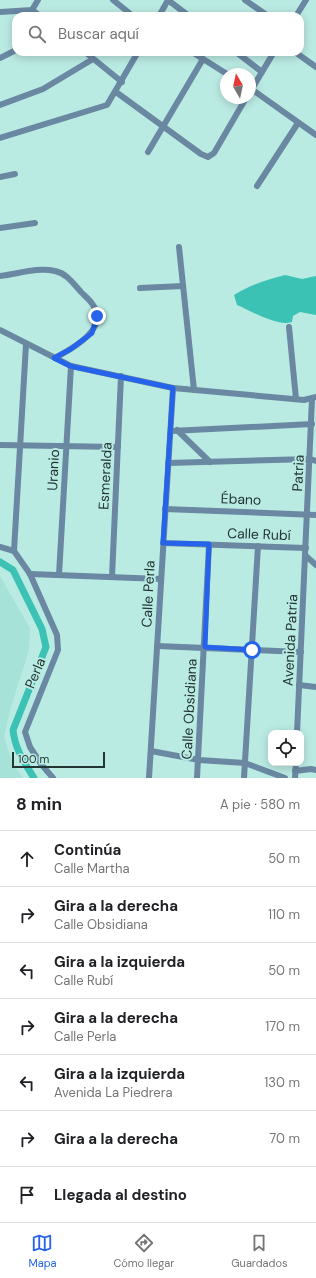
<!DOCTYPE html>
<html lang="es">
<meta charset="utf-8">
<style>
body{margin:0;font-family:"DM Sans",sans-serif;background:#f6f6f6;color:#202124}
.controls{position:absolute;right:12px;bottom:12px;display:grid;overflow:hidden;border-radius:8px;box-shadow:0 2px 10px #0003}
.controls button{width:36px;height:36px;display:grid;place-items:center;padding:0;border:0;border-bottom:1px solid #e0e0e0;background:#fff;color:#202124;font:20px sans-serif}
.compass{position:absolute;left:220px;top:68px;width:36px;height:36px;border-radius:50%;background:#fff;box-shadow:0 2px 10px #0003;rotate:351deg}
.scale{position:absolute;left:12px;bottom:10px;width:93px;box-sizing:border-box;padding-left:4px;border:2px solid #233634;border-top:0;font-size:11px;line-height:14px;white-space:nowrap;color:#233634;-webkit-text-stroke:3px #baebe3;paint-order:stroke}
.stop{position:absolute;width:12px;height:12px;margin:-9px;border:3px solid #2563eb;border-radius:50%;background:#fff}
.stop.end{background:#2563eb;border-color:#fff;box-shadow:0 1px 4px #0008}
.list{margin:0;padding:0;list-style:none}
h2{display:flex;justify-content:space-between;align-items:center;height:52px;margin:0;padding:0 16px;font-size:17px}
h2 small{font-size:13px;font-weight:400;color:#757577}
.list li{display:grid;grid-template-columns:26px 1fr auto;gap:12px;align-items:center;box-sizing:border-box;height:56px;padding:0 16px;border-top:1px solid #e0e0e0}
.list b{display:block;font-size:15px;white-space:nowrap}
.list p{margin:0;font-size:13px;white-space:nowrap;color:#757577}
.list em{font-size:13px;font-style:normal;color:#757577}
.icon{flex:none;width:22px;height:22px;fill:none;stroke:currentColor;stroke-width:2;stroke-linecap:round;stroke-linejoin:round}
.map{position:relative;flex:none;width:316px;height:778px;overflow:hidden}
.search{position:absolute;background:#fff;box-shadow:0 2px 10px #0003;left:12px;right:12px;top:12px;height:44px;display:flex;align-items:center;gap:10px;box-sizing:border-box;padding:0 14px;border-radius:12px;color:#757577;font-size:15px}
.sheet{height:444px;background:#fff}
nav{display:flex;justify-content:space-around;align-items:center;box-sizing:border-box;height:56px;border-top:1px solid #e0e0e0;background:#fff;font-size:11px;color:#757577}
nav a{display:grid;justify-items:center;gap:2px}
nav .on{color:#2563eb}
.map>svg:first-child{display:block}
</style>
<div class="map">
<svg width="316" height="778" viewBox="0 0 316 778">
<rect width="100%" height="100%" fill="#baebe3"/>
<path fill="#a7e2d9" d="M0,576L30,628L29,650L11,707L4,737L13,764L23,778H0Z"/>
<path fill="#3cc2b4" d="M285,275L302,279L316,276V315L300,312L293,316L292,322C278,327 251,311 237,305L234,295C250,285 266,280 285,275Z"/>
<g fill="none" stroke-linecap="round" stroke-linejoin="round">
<path stroke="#3cc2b4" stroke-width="7" d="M0,562L13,570L42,629L46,647L13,730C15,749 24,762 34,778"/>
<g stroke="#6a88a2" stroke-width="6">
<path d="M113,0L133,16"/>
<path d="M168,0L189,16"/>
<path d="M245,0L268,16"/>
<path d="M32,10L40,16"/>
<path d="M0,12L32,10L38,0"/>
<path d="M159,16L168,0"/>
<path d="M296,16L306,0"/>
<path d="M85,52L122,82"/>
<path d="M192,52L227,74"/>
<path d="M236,52L262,72"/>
<path d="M295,52L316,67"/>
<path d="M0,58L16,50"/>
<path d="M250,88L316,135"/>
<path d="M116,92L201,154L208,157L214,153L246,98"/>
<path d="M250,92L274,52"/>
<path d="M0,105L43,89L93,59"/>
<path d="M0,138L107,105L138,52"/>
<path d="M148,152L203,59"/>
<path d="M0,177L15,174"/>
<path d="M257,186L298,123"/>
<path d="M0,228L35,223"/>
<path d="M179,247L194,390"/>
<path d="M0,276C19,274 36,267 55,271C66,273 73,283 81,292C85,296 90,300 93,305C110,329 71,349 55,358"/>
<path d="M140,288L183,286"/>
<path d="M289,327L296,399"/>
<path d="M0,330L71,366L173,388L304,400L316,397"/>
<path d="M177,430L210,462"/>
<path d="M171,431L312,424"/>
<path d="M0,445L118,447"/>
<path d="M168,463L310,459L316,461"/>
<path d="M165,509L316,515"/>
<path d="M163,543L306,548"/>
<path d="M0,547L14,551L30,574L57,635L58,650L25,732L30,747L41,764L53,778"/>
<path d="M14,551L26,344"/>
<path d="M306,556L316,565"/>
<path d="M30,574L161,579"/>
<path d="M59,575L71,366"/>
<path d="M112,577L121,376"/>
<path d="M157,646L301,652"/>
<path d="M299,685L316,687"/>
<path d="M297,733L312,399"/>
<path d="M151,751L199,760L245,763L285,778"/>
<path d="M295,771L311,769L316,770"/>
<path d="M149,778L173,388"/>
<path d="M197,778L209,545"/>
<path d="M244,778L258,546"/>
<path d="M295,778L296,763"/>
</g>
</g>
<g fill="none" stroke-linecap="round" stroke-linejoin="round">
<path stroke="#2563eb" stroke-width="5" d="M97,316L92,333L71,349L54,358L70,366L173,388L163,543L209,544L205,647L252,650"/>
</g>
<g text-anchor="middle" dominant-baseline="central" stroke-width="4" stroke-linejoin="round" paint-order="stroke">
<g font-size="14" fill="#233634" stroke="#baebe3">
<text transform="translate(53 470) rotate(-87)">Uranio</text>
<text transform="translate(298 473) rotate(-87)">Patria</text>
<text transform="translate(105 476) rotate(-87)">Esmeralda</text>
<text transform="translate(241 499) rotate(2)">Ébano</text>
<text transform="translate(259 534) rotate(2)">Calle Rubí</text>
<text transform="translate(148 594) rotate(-87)">Calle Perla</text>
<text transform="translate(290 640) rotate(-87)">Avenida Patria</text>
<text transform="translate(35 673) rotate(-67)">Perla</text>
<text transform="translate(189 709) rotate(-87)">Calle Obsidiana</text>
</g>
</g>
</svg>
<div class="controls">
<button><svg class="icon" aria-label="locate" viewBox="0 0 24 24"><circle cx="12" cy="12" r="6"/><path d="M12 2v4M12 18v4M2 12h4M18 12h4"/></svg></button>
</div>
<svg class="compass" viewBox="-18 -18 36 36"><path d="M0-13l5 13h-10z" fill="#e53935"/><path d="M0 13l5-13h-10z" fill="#757577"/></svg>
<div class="scale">100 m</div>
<div class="stop" style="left:252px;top:650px"></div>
<div class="stop end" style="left:97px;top:316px"></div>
<div class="search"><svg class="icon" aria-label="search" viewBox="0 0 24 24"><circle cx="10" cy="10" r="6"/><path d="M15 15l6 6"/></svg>Buscar aquí</div>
</div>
<section class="sheet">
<h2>8 min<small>A pie · 580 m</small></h2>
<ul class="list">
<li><svg class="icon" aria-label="ahead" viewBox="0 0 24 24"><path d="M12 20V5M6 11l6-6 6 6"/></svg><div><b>Continúa</b><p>Calle Martha</p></div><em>50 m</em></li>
<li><svg class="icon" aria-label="right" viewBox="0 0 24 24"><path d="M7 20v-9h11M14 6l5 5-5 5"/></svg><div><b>Gira a la derecha</b><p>Calle Obsidiana</p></div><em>110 m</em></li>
<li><svg class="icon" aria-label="left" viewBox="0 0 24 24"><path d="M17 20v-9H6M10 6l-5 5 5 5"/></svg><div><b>Gira a la izquierda</b><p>Calle Rubí</p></div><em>50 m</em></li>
<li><svg class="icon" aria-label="right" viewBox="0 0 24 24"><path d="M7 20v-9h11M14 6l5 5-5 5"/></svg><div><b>Gira a la derecha</b><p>Calle Perla</p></div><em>170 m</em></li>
<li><svg class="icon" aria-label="left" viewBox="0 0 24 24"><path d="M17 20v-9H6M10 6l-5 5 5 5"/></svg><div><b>Gira a la izquierda</b><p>Avenida La Piedrera</p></div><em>130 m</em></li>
<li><svg class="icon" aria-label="right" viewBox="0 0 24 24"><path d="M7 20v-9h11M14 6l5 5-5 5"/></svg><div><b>Gira a la derecha</b></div><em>70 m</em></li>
<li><svg class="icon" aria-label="arrive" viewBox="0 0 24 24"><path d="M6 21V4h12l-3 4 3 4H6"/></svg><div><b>Llegada al destino</b></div></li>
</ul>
</section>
<nav>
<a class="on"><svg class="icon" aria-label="map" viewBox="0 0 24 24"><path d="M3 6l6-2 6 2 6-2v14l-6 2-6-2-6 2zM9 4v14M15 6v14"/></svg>Mapa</a>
<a><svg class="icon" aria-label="directions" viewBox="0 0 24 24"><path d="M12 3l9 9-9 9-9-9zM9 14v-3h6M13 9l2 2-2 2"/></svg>Cómo llegar</a>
<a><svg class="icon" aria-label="saved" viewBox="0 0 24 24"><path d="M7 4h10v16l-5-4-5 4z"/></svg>Guardados</a>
</nav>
